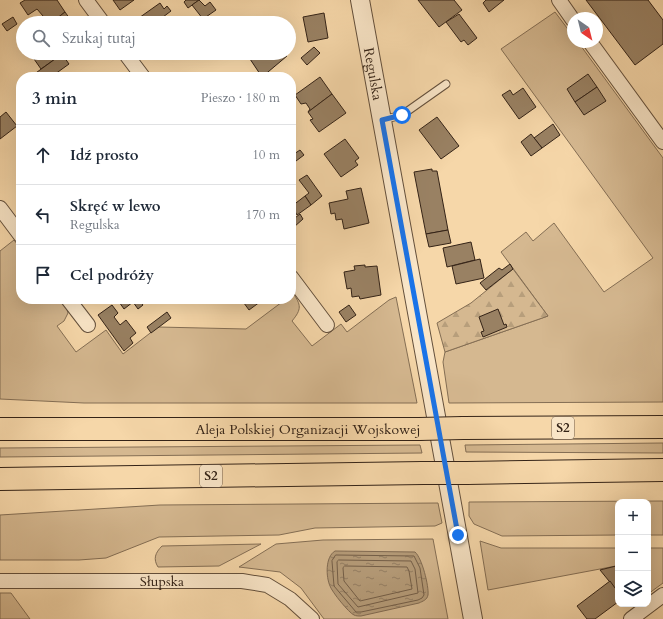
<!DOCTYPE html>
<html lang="pl">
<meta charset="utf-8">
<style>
body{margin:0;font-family:Cardo,serif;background:#f6f6f7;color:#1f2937}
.controls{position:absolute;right:12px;bottom:12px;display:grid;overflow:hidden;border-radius:8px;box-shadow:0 4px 16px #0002}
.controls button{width:36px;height:36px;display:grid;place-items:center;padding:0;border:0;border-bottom:1px solid #e0e1e3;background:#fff;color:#1f2937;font:20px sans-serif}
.compass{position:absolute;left:567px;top:12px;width:36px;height:36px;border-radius:50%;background:#fff;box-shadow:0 4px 16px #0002;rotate:145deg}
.stop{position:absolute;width:12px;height:12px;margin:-9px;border:3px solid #1a73e8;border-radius:50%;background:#fff}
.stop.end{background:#1a73e8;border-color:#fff;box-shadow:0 1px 4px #0008}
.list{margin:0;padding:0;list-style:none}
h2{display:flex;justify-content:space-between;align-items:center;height:52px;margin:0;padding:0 16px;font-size:17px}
h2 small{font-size:13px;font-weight:400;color:#747a83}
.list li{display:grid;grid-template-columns:26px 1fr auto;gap:12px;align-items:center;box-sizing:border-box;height:60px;padding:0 16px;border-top:1px solid #e0e1e3}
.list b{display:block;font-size:15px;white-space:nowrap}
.list p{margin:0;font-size:13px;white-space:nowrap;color:#747a83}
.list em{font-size:13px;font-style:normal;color:#747a83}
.icon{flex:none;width:22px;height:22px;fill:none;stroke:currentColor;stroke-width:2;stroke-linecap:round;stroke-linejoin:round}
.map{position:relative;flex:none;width:663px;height:619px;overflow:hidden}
.search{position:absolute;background:#fff;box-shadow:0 4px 16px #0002;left:16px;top:16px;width:280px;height:44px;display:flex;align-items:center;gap:10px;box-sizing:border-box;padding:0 14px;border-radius:22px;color:#747a83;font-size:15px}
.panel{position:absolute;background:#fff;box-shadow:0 4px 16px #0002;left:16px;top:72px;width:280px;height:232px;border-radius:16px}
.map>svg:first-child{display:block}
</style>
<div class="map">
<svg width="663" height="619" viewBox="0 0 663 619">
<defs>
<pattern id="forest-firs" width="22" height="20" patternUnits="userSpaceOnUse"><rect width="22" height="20" fill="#d5b890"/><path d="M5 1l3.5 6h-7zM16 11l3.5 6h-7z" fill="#b79e7b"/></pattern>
<pattern id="water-ripples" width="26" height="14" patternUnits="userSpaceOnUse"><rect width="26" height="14" fill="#b49a77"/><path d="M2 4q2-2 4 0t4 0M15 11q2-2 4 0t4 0" fill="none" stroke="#937d61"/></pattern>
</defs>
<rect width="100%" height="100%" fill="#f6d7a9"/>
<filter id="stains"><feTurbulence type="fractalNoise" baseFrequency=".005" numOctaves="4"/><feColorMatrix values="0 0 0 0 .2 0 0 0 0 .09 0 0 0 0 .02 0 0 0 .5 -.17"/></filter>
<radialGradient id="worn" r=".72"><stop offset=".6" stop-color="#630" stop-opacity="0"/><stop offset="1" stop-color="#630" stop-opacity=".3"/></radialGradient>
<g fill="#d5b890" stroke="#846e54">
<path d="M555,12L573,36V42H578L663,158V402L449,403L443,362L445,352L548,316L501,252L526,232L533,241L554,223L604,292L653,258L501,49Z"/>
<path d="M14,240L21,249V299H61L66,306L68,313L64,321L57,326L76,352L106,330L123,354L158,327L246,329L286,299H291V295L293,293C301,305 302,309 292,321L312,346L341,324L347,332L389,300L396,297L417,403H84L0,399V251Z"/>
<path d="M663,443V453L466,452L465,445Z"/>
<path d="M420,445L422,453L0,457V448Z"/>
<path d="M663,501V535H648V502H618V535L502,536L474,524L469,516V502Z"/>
<path d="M438,503L442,523L435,526L315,528L279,535L159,537L106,558L79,560H0V515L160,505Z"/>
<path d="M433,539L448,619H324L301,588L280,572L239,567L276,544L323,540Z"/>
<path d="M480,541L501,548H618V568L616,566L488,590Z"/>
<path d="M261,544L219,566L158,567C153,559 155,553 162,546Z"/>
<path d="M648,548H663V583L648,594Z"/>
<path d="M0,593H11L30,619H0Z"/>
</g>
<path fill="url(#forest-firs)" stroke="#846e54" d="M513,269L548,316L445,352L437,323L471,303Z"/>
<path fill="url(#water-ripples)" stroke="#816a51" d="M335,551L415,552C422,558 429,586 428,595C427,600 423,601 419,603L361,616C358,616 356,616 354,615C349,613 332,592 330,586C326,577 325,557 335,551Z"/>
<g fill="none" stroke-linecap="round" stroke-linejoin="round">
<g stroke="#745e47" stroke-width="1">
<path d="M336,555L414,556L420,568L424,595L422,598L418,600L361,612H356L334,586L332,561Z"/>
<path d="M339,560L411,561L415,569L418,593L358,607L338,584L337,562Z"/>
<path d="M345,566L407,567L409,571L412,589L360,601L344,581L343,568Z"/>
</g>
</g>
<g fill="#998163" stroke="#342317">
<path d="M25,0H57L65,12L51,23H34L43,16L37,9L28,15L20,3Z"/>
<path d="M113,0H134L120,10Z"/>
<path d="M186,0H199L188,8L184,2Z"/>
<path d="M199,0L205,6L210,2L216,10L203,19L192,5Z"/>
<path d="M418,0H454L462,10L439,27Z"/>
<path d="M486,0H504L489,12L483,3Z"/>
<path d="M586,0H648L663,20V44L635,65Z"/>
<path d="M160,3L164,9L167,6L171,11L163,17L167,23H138L136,20Z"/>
<path d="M65,12L72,22L70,23H51Z"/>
<path d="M324,13L328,38L308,42L303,17Z"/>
<path d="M459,14L477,38L468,45L464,40L461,42L446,22Z"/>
<path d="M13,17L17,24L7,31L2,24Z"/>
<path d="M314,47L320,53L307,65L301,58Z"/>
<path d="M42,53H61L62,54L41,69L34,59Z"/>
<path d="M246,53H284L287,56L262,77Z"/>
<path d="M62,54L69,64L51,77H34L33,75Z"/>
<path d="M588,74L597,87L575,102L567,89Z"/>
<path d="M320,77L332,94L308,112L310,109L306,103L301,104L295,95Z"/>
<path d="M597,87L606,101L584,115L575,102Z"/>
<path d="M523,88L536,107L519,119L502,95L510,90L513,95Z"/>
<path d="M332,94L346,113L319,132L310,120L313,119L308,112Z"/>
<path d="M6,112L17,126L0,139V117Z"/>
<path d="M437,117L459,146L441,159L419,130Z"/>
<path d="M553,124L560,135L542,148L534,138Z"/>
<path d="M531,134L542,148L531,156L521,142Z"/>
<path d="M345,139L359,158L355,161L358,165L341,177L324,154Z"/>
<path d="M300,150L304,155L292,164L291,156Z"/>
<path d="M432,169V171H437L448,230L426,234L414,172Z"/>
<path d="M307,175L322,196L311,205L305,196L309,193L299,180Z"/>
<path d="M361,188L369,223L344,229L342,219L336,220L335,213L331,214L329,203L348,199L346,191Z"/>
<path d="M305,196L311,205L297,215L292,206Z"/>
<path d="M300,214L303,219L294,227L291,221Z"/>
<path d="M448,230L451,243L429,247L426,234Z"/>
<path d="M471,242L475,260L447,267L443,248Z"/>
<path d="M480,259L484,278L456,284L452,266Z"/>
<path d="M510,264L513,269L486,290L480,283L499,268L502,270Z"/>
<path d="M365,265V267L377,266L381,295L360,299L359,296L352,297L351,288L347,289L344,272L355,270L354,266Z"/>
<path d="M117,299H138L143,305L138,309L133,302L124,309Z"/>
<path d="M241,299H264L249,310Z"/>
<path d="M112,305L118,313L114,317L120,325L126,320L136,333L130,338L133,343L124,351L98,315Z"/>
<path d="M349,305L356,315L346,322L339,312Z"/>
<path d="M498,309L504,325L506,324L507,327L483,337L481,332L484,331L479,317Z"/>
<path d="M167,312L171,318L151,333L147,327Z"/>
<path d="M616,566L618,569V592L600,570Z"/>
<path d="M610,581L618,592V602L595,619H587L577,606Z"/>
</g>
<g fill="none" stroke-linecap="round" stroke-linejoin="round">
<defs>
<path id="service" d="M382,120L402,115L446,84"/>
<g id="minor">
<path d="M86,0L103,23"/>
<path d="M559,0L573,20"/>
<path d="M590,42L663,142"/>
<path d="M125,53L143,77"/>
<path d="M0,208L21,236"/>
<path d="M291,277L327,325"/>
<path d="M68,299L88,325"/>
<path id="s1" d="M0,581H242L267,585L290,599L312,619"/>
<path d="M631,619L663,595"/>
</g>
<g id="tertiary">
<path id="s2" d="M360,0L473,619"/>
</g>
<g id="motorway">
<path d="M463,428L663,427"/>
<path id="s3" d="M0,429H419"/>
<path d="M467,473L663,470"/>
<path d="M0,479L423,473"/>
</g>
</defs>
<use href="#service" stroke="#64503c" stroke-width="9"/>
<use href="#minor" stroke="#64503c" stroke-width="16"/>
<use href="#tertiary" stroke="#64503c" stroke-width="20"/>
<use href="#motorway" stroke="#342317" stroke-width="24"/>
<use href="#service" stroke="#f9e5c7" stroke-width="7"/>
<use href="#minor" stroke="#f9e5c7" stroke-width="14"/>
<use href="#tertiary" stroke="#f9e5c7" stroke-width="18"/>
<use href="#motorway" stroke="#f6d7a9" stroke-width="22"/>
<defs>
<g id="motorway-bridge">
<path d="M419,429L463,428"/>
<path d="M423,473H467"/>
</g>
</defs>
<use href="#motorway-bridge" stroke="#342317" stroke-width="24" stroke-linecap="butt"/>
<use href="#motorway-bridge" stroke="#f6d7a9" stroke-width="22"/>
</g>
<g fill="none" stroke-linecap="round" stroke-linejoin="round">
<path stroke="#1a73e8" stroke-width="5" d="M402,115L382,120L458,535"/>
</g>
<g text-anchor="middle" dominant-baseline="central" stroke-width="3" stroke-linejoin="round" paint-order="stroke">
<g fill="#f9e5c7" stroke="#6f5d4c" stroke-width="1">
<rect x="552" y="417" width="22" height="22" rx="3"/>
<rect x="200" y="465" width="22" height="22" rx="3"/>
</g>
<g font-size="13" font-weight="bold" fill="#342317">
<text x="563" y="428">S2</text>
<text x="211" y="476">S2</text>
</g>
<g font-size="14" fill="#342317" stroke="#f9e5c7">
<text stroke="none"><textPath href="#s2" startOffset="75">Regulska</textPath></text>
<text stroke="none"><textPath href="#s3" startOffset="308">Aleja Polskiej Organizacji Wojskowej</textPath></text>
<text stroke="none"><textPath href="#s1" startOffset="162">Słupska</textPath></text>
</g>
</g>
<rect width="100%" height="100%" filter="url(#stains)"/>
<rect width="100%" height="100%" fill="url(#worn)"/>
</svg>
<div class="controls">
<button>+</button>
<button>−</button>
<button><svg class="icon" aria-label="layers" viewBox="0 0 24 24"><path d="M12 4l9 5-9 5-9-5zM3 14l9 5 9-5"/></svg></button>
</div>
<svg class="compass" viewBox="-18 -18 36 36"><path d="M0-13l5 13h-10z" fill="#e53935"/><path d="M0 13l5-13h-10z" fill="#747a83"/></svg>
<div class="stop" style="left:402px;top:115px"></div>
<div class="stop end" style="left:458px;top:535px"></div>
<div class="search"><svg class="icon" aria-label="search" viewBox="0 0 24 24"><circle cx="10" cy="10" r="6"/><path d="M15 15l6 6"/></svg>Szukaj tutaj</div>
<section class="panel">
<h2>3 min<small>Pieszo · 180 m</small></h2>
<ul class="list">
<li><svg class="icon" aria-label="ahead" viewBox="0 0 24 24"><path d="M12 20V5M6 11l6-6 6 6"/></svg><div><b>Idź prosto</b></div><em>10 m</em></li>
<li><svg class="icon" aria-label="left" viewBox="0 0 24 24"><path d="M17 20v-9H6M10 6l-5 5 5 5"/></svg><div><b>Skręć w lewo</b><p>Regulska</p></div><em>170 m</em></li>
<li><svg class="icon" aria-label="arrive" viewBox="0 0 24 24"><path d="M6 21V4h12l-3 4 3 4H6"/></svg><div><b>Cel podróży</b></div></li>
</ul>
</section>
</div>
